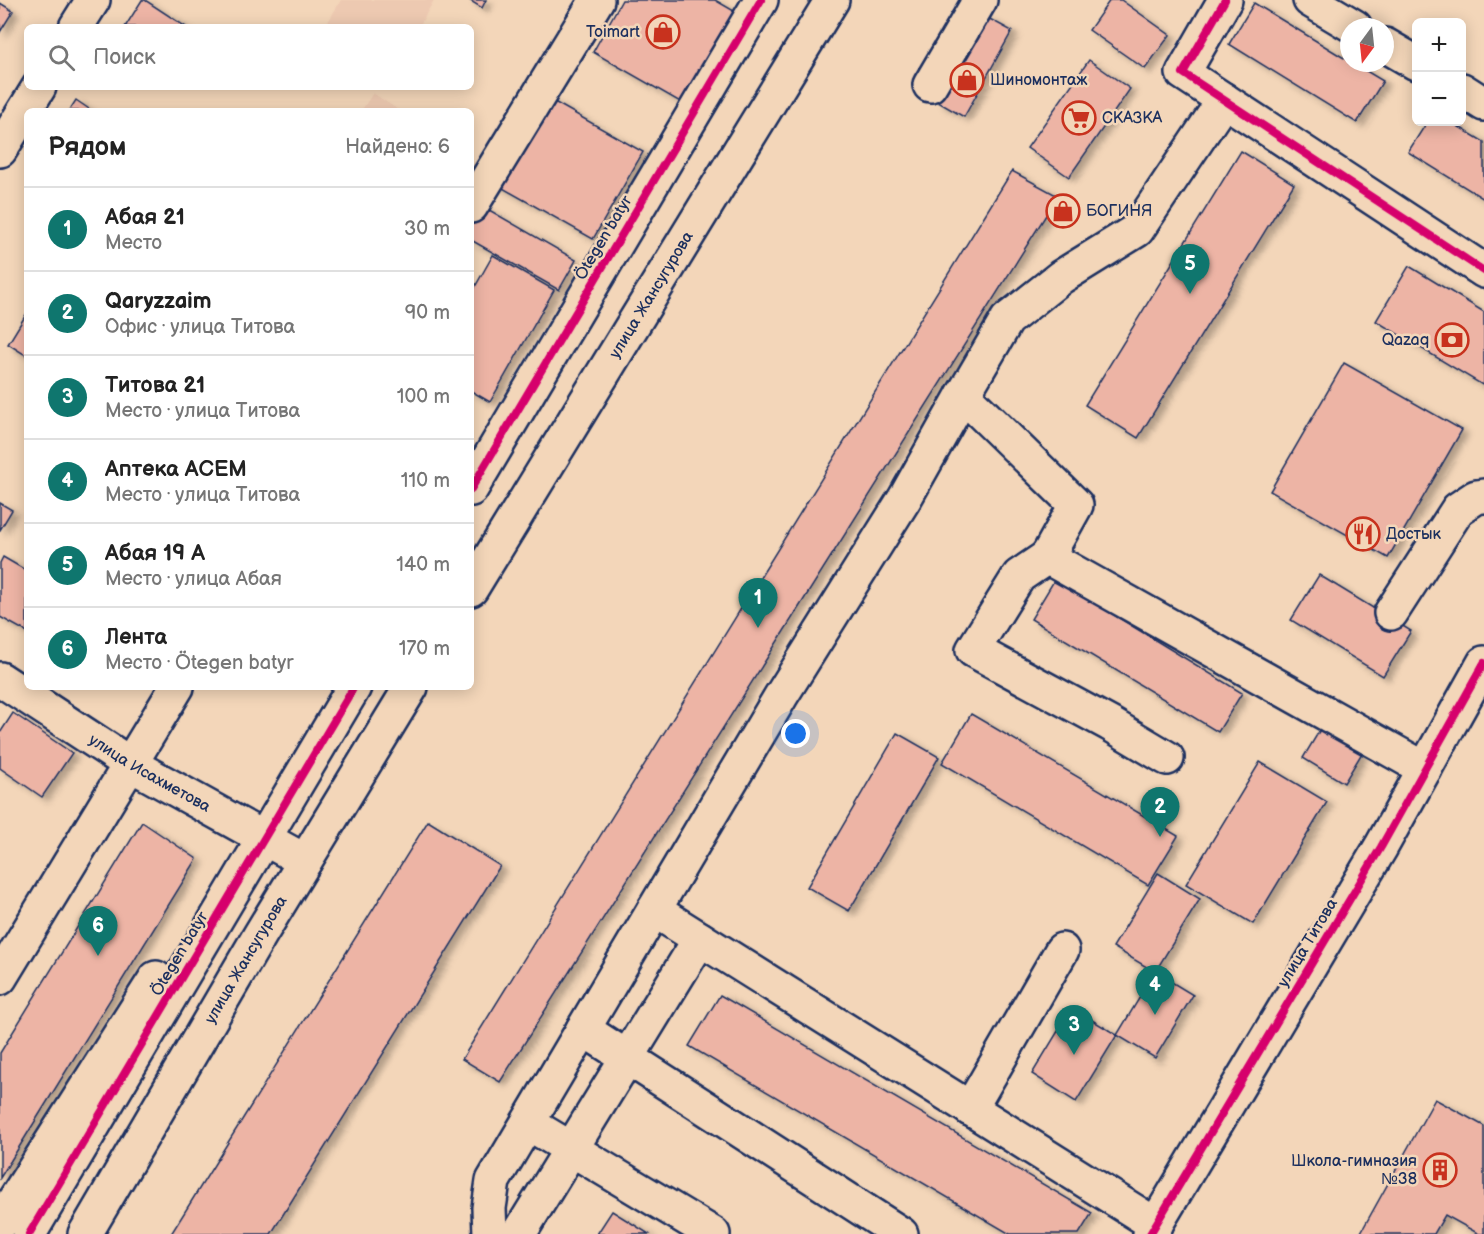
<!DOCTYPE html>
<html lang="ru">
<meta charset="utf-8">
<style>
body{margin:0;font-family:"Balsamiq Sans",sans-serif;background:#f6f6f6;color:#222}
.controls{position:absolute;right:18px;top:18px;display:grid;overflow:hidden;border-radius:9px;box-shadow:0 3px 15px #0003}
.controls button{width:54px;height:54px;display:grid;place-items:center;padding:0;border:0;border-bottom:2px solid #e0e0e0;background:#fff;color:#222;font:30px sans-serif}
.compass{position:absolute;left:1340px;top:18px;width:54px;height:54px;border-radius:50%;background:#fff;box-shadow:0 3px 15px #0003;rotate:195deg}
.you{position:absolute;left:796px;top:734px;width:21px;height:21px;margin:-15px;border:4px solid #fff;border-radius:50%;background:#1a73e8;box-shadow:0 0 0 9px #1a73e833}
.badge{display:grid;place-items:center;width:39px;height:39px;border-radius:50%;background:#0f766e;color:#fff;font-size:20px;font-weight:700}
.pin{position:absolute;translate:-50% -50px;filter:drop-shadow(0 2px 3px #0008)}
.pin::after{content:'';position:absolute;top:32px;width:21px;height:18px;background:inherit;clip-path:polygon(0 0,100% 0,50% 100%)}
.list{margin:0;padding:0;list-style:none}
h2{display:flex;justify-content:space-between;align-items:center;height:78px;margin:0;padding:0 24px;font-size:26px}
h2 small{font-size:20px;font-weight:400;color:#767676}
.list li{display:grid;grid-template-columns:39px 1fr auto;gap:18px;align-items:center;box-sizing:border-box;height:84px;padding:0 24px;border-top:2px solid #e0e0e0}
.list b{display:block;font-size:22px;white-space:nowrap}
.list p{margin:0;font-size:20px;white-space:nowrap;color:#767676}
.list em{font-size:20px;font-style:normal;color:#767676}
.icon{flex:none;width:33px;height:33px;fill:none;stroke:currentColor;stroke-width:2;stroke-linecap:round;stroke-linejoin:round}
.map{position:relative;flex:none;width:1484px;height:1234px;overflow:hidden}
.search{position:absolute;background:#fff;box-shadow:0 3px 15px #0003;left:24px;top:24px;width:450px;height:66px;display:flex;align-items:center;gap:15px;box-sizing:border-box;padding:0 21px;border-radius:9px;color:#767676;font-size:22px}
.panel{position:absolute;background:#fff;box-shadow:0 3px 15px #0003;left:24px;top:108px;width:450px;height:582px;border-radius:9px}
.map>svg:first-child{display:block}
</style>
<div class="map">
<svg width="1484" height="1234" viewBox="0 0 1484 1234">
<defs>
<filter id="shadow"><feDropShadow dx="6" dy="4" stdDeviation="3" flood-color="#0004"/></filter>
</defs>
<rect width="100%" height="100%" fill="#f3d6b9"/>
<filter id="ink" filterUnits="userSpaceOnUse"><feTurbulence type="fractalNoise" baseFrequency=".0167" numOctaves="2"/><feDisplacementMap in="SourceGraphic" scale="12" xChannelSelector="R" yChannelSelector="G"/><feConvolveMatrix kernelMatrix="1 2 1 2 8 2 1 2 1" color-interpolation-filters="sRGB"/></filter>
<g filter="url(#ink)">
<g fill="#edc9b1">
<path d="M341,0H434L419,27H325Z"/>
<path d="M373,93L400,111H361Z"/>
</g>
<g fill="#edb4a5" stroke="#1b2f5e" stroke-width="1.5" filter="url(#shadow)">
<path d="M142,0H145L186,27H125Z"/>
<path d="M469,0H486L482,8Z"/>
<path d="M622,0H715L734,11L682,103L593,52Z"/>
<path d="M1110,0H1121L1170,35L1145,69L1089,30Z"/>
<path d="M0,3L13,11L0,32Z"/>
<path d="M1254,3L1349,61V63H1353L1383,81L1357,123L1229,44Z"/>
<path d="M986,17L1012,31L964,117L938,102Z"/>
<path d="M1089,60L1130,89L1069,177L1027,148Z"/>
<path d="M542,95L643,152L593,239L492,182Z"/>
<path d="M76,100L92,111H69Z"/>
<path d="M1427,122H1451L1484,142V199L1408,152Z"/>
<path d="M1241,151L1294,184L1138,438L1085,405Z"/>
<path d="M1012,171L1058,196L500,1082L462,1059Z"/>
<path d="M477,203L576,260L559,290L471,240V214Z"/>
<path d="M493,255L554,290L490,402L471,391V294Z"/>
<path d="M1409,266L1484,312V386L1376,321Z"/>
<path d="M27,313V356L8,344Z"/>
<path d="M1344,363L1462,430L1388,558L1270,491Z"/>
<path d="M0,503L12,510L0,530Z"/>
<path d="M3,557L27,571V632L0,617V563Z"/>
<path d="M1319,575L1411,631L1383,676L1291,620Z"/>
<path d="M1055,579L1242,693L1218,732L1031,619Z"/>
<path d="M13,713L72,753L42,797L0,768V733Z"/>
<path d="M971,714L1178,836L1148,885L942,763Z"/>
<path d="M1321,728L1362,753L1344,783L1303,758Z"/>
<path d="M897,733L939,757L849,911L807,887Z"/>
<path d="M1260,762L1327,802L1253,924L1186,884Z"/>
<path d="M428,821L500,866L271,1234H171Z"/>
<path d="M142,822L197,859L0,1178V1053Z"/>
<path d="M1158,873L1200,899L1155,972L1113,947Z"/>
<path d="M1155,972L1193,995L1155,1058L1117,1035Z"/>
<path d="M720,995L1092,1213L1079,1234H1010L689,1046Z"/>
<path d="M1072,1008L1117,1035L1076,1102L1032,1074Z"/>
<path d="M1435,1099L1484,1126V1234H1479L1445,1215L1434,1234H1360Z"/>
<path d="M612,1211L649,1234H597Z"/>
</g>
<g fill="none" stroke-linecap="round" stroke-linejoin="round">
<defs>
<g id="minor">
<path d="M1225,0L1183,73L1484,271"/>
<path d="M1310,0L1355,27"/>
<path d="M76,27L93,0"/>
<path d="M1385,45L1416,63"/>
<path d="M930,85L980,0"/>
<path d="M1462,90L1484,104"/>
<path d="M0,150L39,87"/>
<path d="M471,206L597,0"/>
<path d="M963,395L1076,505L1047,557L1425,769"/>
<path d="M471,489L761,0"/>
<path d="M1047,557L1019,576L973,650L1110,724L1167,758"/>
<path d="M1391,613L1458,509L1476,497L1484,496"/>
<path id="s1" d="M0,679L130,764L305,861"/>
<path d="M654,910L1156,1225"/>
<path d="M0,978L177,687"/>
<path d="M583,1029L901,1234"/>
<path d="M970,1109L1062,950"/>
<path d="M528,1123L713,1234"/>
<path d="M0,1223L156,978"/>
<path d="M29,1234L354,687"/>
<path d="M490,1234L489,1208L493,1181L781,696L905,498L963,395L1007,320L1061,277L1137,230L1224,100"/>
<path d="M519,1234L700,939"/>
<path d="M1150,1234L1381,847L1484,663"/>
</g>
<g id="major">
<path id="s2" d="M471,589L832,0"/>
<path id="s3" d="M85,1234L260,935L411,687"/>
</g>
</defs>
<use href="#minor" stroke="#1b2f5e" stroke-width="38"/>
<use href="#major" stroke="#1b2f5e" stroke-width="38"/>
<use href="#minor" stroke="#f3d6b9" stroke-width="33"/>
<use href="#major" stroke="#f3d6b9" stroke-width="33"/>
<defs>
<g id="cycleway">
<path d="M1225,0L1183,73L1484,271"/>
<path d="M471,489L761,0"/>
<path d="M29,1234L354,687"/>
<path d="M1150,1234L1381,847L1484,663"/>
</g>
</defs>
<use href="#cycleway" stroke="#f3d6b9" stroke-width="11"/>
<use href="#cycleway" stroke="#d6006c" stroke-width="8"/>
</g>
</g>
<defs>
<symbol id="shop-ring" viewBox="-11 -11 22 22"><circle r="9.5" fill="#f3d6b9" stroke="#c8321e" stroke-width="1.5"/><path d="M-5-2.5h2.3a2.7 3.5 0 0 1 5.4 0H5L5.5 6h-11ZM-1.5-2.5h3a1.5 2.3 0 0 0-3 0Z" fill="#c8321e"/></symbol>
<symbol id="supermarket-ring" viewBox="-11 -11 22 22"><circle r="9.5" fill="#f3d6b9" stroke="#c8321e" stroke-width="1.5"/><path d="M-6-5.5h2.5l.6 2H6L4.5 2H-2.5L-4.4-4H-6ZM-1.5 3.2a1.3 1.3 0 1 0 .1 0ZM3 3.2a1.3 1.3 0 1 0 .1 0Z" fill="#c8321e"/></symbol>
<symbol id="bank-ring" viewBox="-11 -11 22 22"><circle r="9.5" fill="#f3d6b9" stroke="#c8321e" stroke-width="1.5"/><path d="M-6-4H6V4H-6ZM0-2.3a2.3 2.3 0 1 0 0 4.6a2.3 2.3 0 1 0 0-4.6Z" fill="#c8321e"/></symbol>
<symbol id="restaurant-ring" viewBox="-11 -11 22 22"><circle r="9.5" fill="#f3d6b9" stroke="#c8321e" stroke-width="1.5"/><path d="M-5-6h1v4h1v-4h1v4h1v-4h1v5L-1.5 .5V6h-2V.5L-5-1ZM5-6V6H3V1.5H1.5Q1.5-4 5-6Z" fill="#c8321e"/></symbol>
<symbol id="building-ring" viewBox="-11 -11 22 22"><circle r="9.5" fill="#f3d6b9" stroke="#c8321e" stroke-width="1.5"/><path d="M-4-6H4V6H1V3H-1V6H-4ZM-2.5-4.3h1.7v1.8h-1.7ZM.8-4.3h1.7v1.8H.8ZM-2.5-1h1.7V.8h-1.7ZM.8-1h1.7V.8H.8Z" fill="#c8321e"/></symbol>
</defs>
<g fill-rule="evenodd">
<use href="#shop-ring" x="644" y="13" width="38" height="38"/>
<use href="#shop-ring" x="948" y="61" width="38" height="38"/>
<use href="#supermarket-ring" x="1060" y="99" width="38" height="38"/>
<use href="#shop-ring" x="1044" y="192" width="38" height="38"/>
<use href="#bank-ring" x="1433" y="321" width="38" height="38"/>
<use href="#restaurant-ring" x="1344" y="515" width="38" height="38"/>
<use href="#building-ring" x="1421" y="1151" width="38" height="38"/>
</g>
<g text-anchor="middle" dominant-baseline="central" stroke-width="5" stroke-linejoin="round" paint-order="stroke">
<g font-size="16" fill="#1b2f5e" stroke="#f3d6b9" text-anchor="start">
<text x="640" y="32" text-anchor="end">Toimart</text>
<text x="990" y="80">Шиномонтаж</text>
<text x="1102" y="118">СКАЗКА</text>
<text x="1086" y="211">БОГИНЯ</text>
<text x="1429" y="340" text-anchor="end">Qazaq</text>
<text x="1386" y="534">Достык</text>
<text x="1417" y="1161" text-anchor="end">Школа-гимназия<tspan x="1417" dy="18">№38</tspan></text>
</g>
<g font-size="16" fill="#1b2f5e" stroke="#f3d6b9">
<text transform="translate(604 238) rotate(-59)">Ötegen batyr</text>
<text stroke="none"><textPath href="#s2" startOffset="345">улица Жансугурова</textPath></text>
<text stroke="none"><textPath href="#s1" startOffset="177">улица Исахметова</textPath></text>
<text transform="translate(1308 943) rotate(-59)">улица Титова</text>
<text transform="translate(180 954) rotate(-59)">Ötegen batyr</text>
<text stroke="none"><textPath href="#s3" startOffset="318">улица Жансугурова</textPath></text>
</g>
</g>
</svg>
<div class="controls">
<button>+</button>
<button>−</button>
</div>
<svg class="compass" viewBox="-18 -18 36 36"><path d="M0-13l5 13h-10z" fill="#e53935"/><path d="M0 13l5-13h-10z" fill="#767676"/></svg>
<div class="you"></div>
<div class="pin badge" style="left:758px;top:628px">1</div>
<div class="pin badge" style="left:1160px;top:837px">2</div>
<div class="pin badge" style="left:1074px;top:1055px">3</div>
<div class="pin badge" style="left:1155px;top:1015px">4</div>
<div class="pin badge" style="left:1190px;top:294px">5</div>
<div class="pin badge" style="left:98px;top:956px">6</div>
<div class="search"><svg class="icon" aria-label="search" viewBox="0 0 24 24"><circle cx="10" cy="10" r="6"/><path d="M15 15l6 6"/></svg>Поиск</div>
<section class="panel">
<h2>Рядом<small>Найдено: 6</small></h2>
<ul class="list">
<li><span class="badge">1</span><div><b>Абая 21</b><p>Место</p></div><em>30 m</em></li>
<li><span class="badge">2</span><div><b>Qaryzzaim</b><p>Офис · улица Титова</p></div><em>90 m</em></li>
<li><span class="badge">3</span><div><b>Титова 21</b><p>Место · улица Титова</p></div><em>100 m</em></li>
<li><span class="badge">4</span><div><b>Аптека АСЕМ</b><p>Место · улица Титова</p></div><em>110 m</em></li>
<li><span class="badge">5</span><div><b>Абая 19 А</b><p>Место · улица Абая</p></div><em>140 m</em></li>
<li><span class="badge">6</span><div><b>Лента</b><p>Место · Ötegen batyr</p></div><em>170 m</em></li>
</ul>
</section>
</div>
